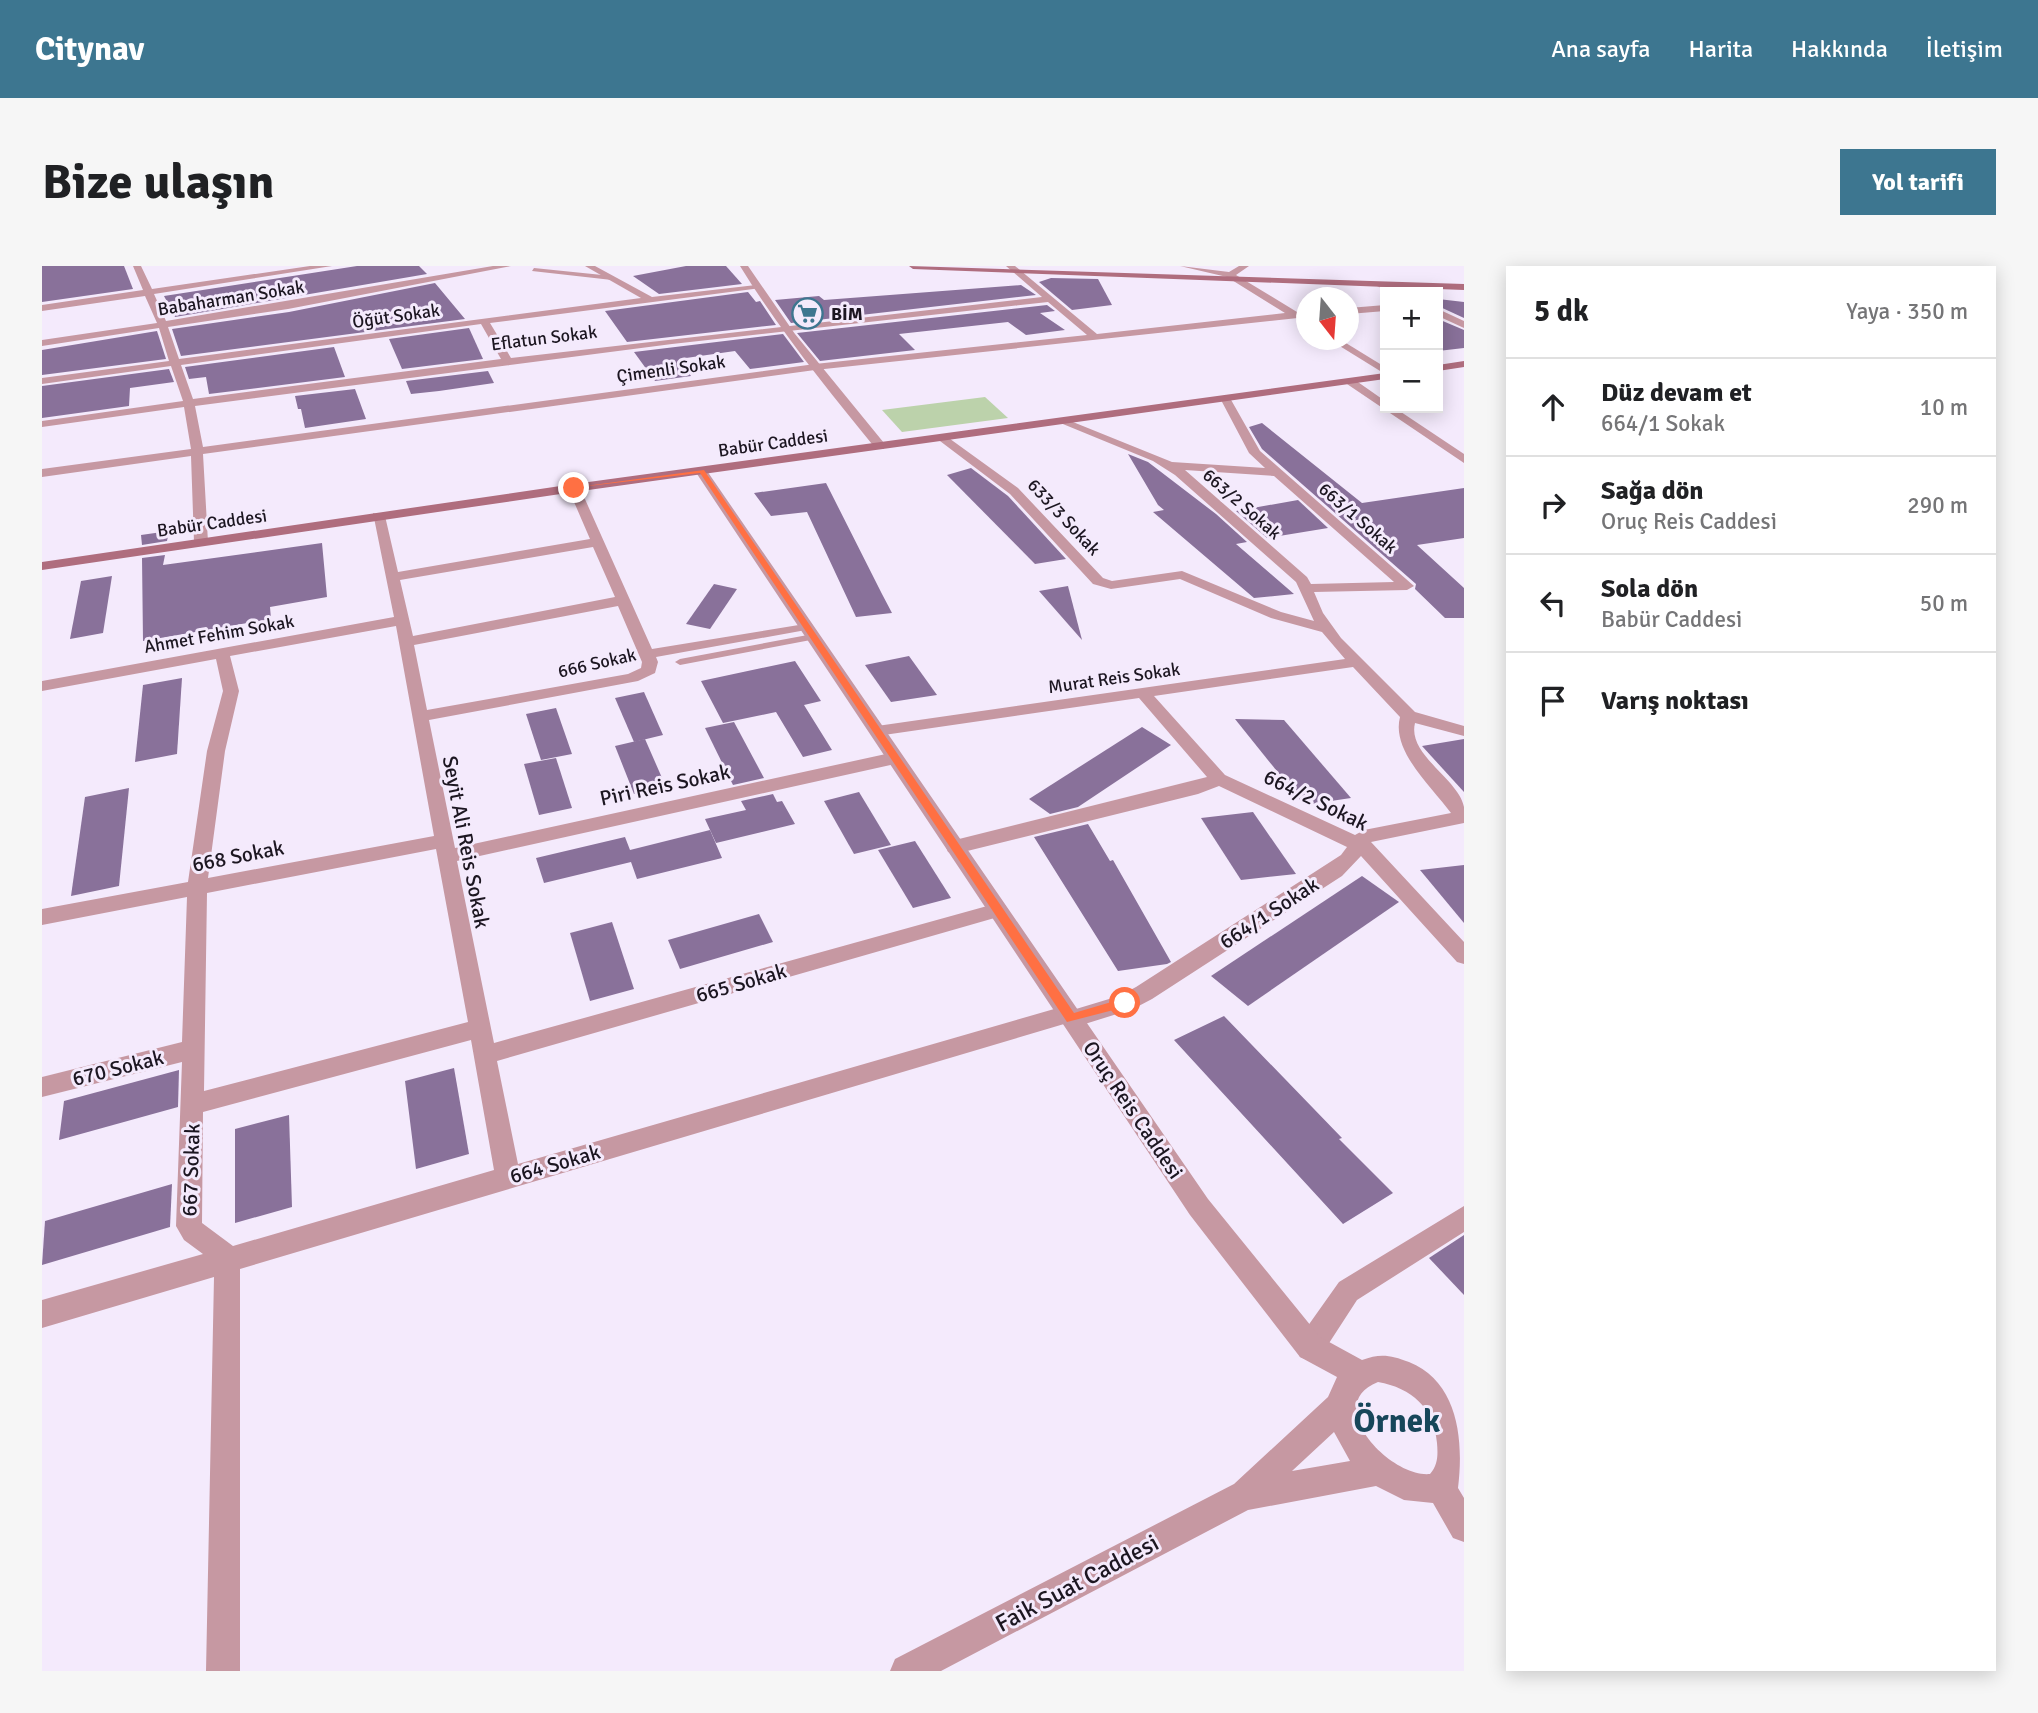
<!DOCTYPE html>
<html lang="tr">
<meta charset="utf-8">
<style>
body{margin:0;font-family:Signika,sans-serif;background:#f6f6f6;color:#202124}
.controls{position:absolute;right:21px;top:21px;display:grid;overflow:hidden;border-radius:0px;box-shadow:0 4px 18px #0003}
.controls button{width:63px;height:63px;display:grid;place-items:center;padding:0;border:0;border-bottom:2px solid #e0e0e0;background:#fff;color:#202124;font:35px sans-serif}
.compass{position:absolute;left:1254px;top:21px;width:63px;height:63px;border-radius:50%;background:#fff;box-shadow:0 4px 18px #0003;rotate:163deg}
.stop{position:absolute;width:21px;height:21px;margin:-16px;border:5px solid #ff7043;border-radius:50%;background:#fff}
.stop.end{background:#ff7043;border-color:#fff;box-shadow:0 2px 7px #0008}
.list{margin:0;padding:0;list-style:none}
h2{display:flex;justify-content:space-between;align-items:center;height:91px;margin:0;padding:0 28px;font-size:30px}
h2 small{font-size:23px;font-weight:400;color:#757577}
.list li{display:grid;grid-template-columns:46px 1fr auto;gap:21px;align-items:center;box-sizing:border-box;height:98px;padding:0 28px;border-top:2px solid #e0e0e0}
.list b{display:block;font-size:26px;white-space:nowrap}
.list p{margin:0;font-size:23px;white-space:nowrap;color:#757577}
.list em{font-size:23px;font-style:normal;color:#757577}
.icon{flex:none;width:38px;height:38px;fill:none;stroke:currentColor;stroke-width:2;stroke-linecap:round;stroke-linejoin:round}
.map{position:relative;flex:none;width:1422px;height:1405px;overflow:hidden;border-radius:0px}
header{display:flex;align-items:center;gap:42px;box-sizing:border-box;height:98px;padding:0 35px;background:#3d7690;color:#fff}
header strong{font-size:33px}
nav{display:flex;gap:38px;margin-inline-start:auto;font-size:24px}
.intro{display:flex;align-items:center;justify-content:space-between;box-sizing:border-box;height:168px;padding:0 42px}
h1{margin:0;font-size:49px}
.button{padding:18px 32px;border-radius:0px;background:#3d7690;color:#fff;font-size:24px;font-weight:700}
main{display:flex;gap:42px;padding:0 42px}
aside{flex:1;background:#fff;border-radius:0px;box-shadow:0 4px 18px #0003}
.map>svg:first-child{display:block}
</style>
<header>
<strong>Citynav</strong>
<nav><a>Ana sayfa</a><a>Harita</a><a>Hakkında</a><a>İletişim</a></nav>
</header>
<div class="intro"><h1>Bize ulaşın</h1><a class="button">Yol tarifi</a></div>
<main>
<div class="map">
<svg width="1422" height="1405" viewBox="0 0 1422 1405">
<rect width="100%" height="100%" fill="#f4eafc"/>
<path fill="#bcd2ab" d="M943,131L966,152L860,166L840,144Z"/>
<g fill="#89719a">
<path d="M0,0H82L91,23L0,36Z"/>
<path d="M315,0H377L385,8L133,51L122,30Z"/>
<path d="M644,0H684L700,18L617,28L591,10Z"/>
<path d="M1009,12L1056,13L1070,39L1030,44L997,16Z"/>
<path d="M393,17L423,53L139,90L130,63L247,46Z"/>
<path d="M979,19L994,29L749,57L733,34L777,30L782,34Z"/>
<path d="M706,26L714,36L718,35L734,59L585,76L563,45Z"/>
<path d="M1396,33L1422,36V52L1396,40Z"/>
<path d="M1005,39L1013,45L998,47L1023,64L984,69L966,56L857,68L873,84L778,95L755,67Z"/>
<path d="M1396,53L1422,64V82L1396,85Z"/>
<path d="M427,62L441,93L360,103L347,73Z"/>
<path d="M115,65L124,93L0,109V84Z"/>
<path d="M741,68L762,96L708,103L693,85L637,93L649,110L613,115L592,86Z"/>
<path d="M292,81L303,111L167,128L164,111L147,113L143,101Z"/>
<path d="M127,103L132,116L88,122L87,140L0,152V120Z"/>
<path d="M446,105L452,117L397,125L369,128L364,115Z"/>
<path d="M313,123L324,153L263,162L259,143H256L253,130Z"/>
<path d="M1220,157L1320,237L1422,222V272L1375,279L1422,322V352H1403L1373,323L1374,318L1220,183L1207,161Z"/>
<path d="M1086,188L1106,196L1174,248L1205,276L1194,278L1252,328L1212,332L1111,246L1122,244L1116,239Z"/>
<path d="M929,202L966,230L1024,293L993,298L905,209Z"/>
<path d="M784,217L840,328L850,347L814,351L765,246L729,250L712,227Z"/>
<path d="M1256,234L1286,262L1225,272L1194,245Z"/>
<path d="M127,265L125,275L100,279L99,269Z"/>
<path d="M280,277L285,331L228,341L229,353L101,375L100,292L123,289L121,299Z"/>
<path d="M70,310L61,367L28,373L39,315Z"/>
<path d="M672,318L695,323L668,363L644,358Z"/>
<path d="M1026,320L1040,374L997,325Z"/>
<path d="M867,390L895,429L849,436L823,399Z"/>
<path d="M753,395L779,435L762,439L790,484L761,491L734,446L681,457L659,415Z"/>
<path d="M140,412L135,488L93,496L101,419Z"/>
<path d="M602,426L621,469L592,476L573,432Z"/>
<path d="M514,442L530,488L499,494L484,448Z"/>
<path d="M1193,453L1242,454L1309,532L1262,539Z"/>
<path d="M692,456L722,512L691,519L663,462Z"/>
<path d="M1100,461L1129,479L1036,541L1008,548L987,533Z"/>
<path d="M603,473L624,521L592,528L573,480Z"/>
<path d="M1422,473V526L1380,480Z"/>
<path d="M514,492L530,542L497,549L482,498Z"/>
<path d="M87,522L77,620L29,630L43,531Z"/>
<path d="M817,526L849,579L812,588L782,535Z"/>
<path d="M731,528L735,536L740,535L753,558L674,577L663,553L704,544L699,535Z"/>
<path d="M1211,546L1254,608L1199,614L1159,552Z"/>
<path d="M1046,558L1068,595L1071,594L1129,696L1125,698L1076,705L992,571Z"/>
<path d="M668,564L680,592L595,613L589,596L502,617L494,592L583,571L588,584Z"/>
<path d="M873,575L909,632L871,642L836,584Z"/>
<path d="M1422,599V657L1378,604Z"/>
<path d="M1320,610L1357,636L1206,740L1169,710Z"/>
<path d="M717,648L731,676L638,703L626,674Z"/>
<path d="M570,656L592,723L548,735L528,667Z"/>
<path d="M1182,750L1300,872L1297,873L1351,927L1301,958L1132,774Z"/>
<path d="M412,802L427,888L374,903L363,815Z"/>
<path d="M137,804L136,841L17,874L22,835Z"/>
<path d="M247,849L250,941L193,957V863Z"/>
<path d="M130,918L128,961L0,999L3,955Z"/>
<path d="M1422,969V1029L1387,992Z"/>
</g>
<g fill="none" stroke-linecap="round" stroke-linejoin="round">
<g fill="#c698a2" fill-rule="evenodd">
<path d="M492,2L570,10L573,12L570,14L490,5Z"/>
<path d="M771,368L774,369V373L638,399L633,396L638,393Z"/>
</g>
<g fill="#c698a2" fill-rule="evenodd">
<path d="M91,0H99L110,23L268,0H290L112,28L124,55L451,0H469L246,43L126,61L137,93L599,32L543,0H553L610,31L714,19L719,22L448,57L469,92L1000,31L964,0H973L1055,68L1243,47L1185,11L1138,0L1187,6L1197,0H1207L1194,9L1255,46L1265,45V51L773,104L161,188L166,276L159,280L152,276L149,190L0,211V203L149,183L142,141L0,161V155L141,135L129,100L0,118V112L127,95L117,62L0,80V74L115,57L103,30L0,45V39L101,24ZM1006,36L1045,69L773,98L161,181L153,140L630,78ZM439,58L459,93L151,133L139,99Z"/>
<path d="M1335,16L1360,26H1348L1335,20Z"/>
<path d="M1343,39V45L1307,48V42Z"/>
<path d="M1396,43L1422,55V62L1396,50Z"/>
<path d="M1288,74H1299L1343,101V108Z"/>
<path d="M1305,114H1313L1343,135V142H1353L1422,188V197L1305,118Z"/>
<path d="M1180,132H1188L1218,185L1372,320L1365,324L1272,326L1281,347L1299,372L1373,446L1422,460V470L1373,457C1365,489 1417,513 1422,541C1422,546 1422,552 1422,557L1329,576L1422,676V698L1415,696L1319,590L1300,610L1110,733L1091,743L1030,762L1022,758L198,1003V1405H164L172,1011L0,1062V1034L161,988L142,974L134,960L140,796L0,831V811L140,776L145,631L0,659V643L146,616L165,485L181,425L174,393L0,425V415L352,351L331,247L343,250L356,306L548,273L526,222L532,218L538,222L610,383L769,357L771,360L764,364L614,391L616,396L613,407L596,415L387,454L413,582L853,486L862,492L853,498L415,595L452,777L956,637L963,639L966,644L963,649L956,651L455,795L476,898L1026,739L1034,743L1077,730L1094,721L1299,589L1305,581L1177,520L1156,528L913,588L906,586L904,581L913,574L1165,511L1097,432L835,470L827,465L835,460L1303,393L1280,366L1229,352L1138,313L1069,323L1051,318L968,228L894,172L904,170L976,222L1061,312L1070,315L1140,305L1239,346L1272,355L1254,316L1133,209L1111,195L1016,156L1026,154L1130,196L1223,202L1207,187L1179,134ZM1143,204L1232,210L1352,316L1269,318L1265,311ZM551,281L573,331L371,370L358,314ZM576,340L600,396L599,402L586,408L385,444L372,379ZM354,360L392,570L166,612L183,485L197,425L188,390ZM1311,401L1358,451C1349,485 1390,521 1409,547L1322,564L1313,569L1183,509L1112,430ZM394,583L426,756L162,825L165,627ZM429,774L452,904L191,980L160,957L161,846Z"/>
<path d="M1422,940V966L1315,1034L1278,1091L1268,1095L1258,1091L1254,1081L1258,1071L1297,1016Z"/>
</g>
<g fill="#c698a2" fill-rule="evenodd">
<path d="M698,0H706L753,68L842,177V183H834C786,124 738,65 698,0Z"/>
<path d="M655,202H663L1166,933L1278,1071L1320,1094C1338,1087 1349,1089 1367,1096C1416,1116 1422,1173 1416,1222L1422,1232V1276L1411,1272L1391,1237L1362,1234L1334,1220L1206,1244L899,1405H848L853,1393L1192,1218L1286,1131L1295,1111L1258,1091L1148,949L653,205ZM1336,1116C1370,1122 1392,1142 1395,1177C1396,1189 1396,1199 1388,1208C1348,1212 1279,1138 1336,1116ZM1292,1166L1308,1195L1250,1205Z"/>
</g>
<g fill="#af6d7e" fill-rule="evenodd">
<path d="M867,0L1422,18V24L871,3Z"/>
<path d="M1422,95V101L1396,105V99Z"/>
<path d="M1343,107V113L532,226L0,304V296L532,218Z"/>
</g>
</g>
<path fill="#ff7043" d="M662,204L1032,747L1083,732L1089,737L1087,740L1025,756L658,207L529,222Z"/>
<defs>
<symbol id="supermarket-ring" viewBox="-11 -11 22 22"><circle r="9.5" fill="#f4eafc" stroke="#3d7690" stroke-width="1.5"/><path d="M-6-5.5h2.5l.6 2H6L4.5 2H-2.5L-4.4-4H-6ZM-1.5 3.2a1.3 1.3 0 1 0 .1 0ZM3 3.2a1.3 1.3 0 1 0 .1 0Z" fill="#3d7690"/></symbol>
</defs>
<g fill-rule="evenodd">
<use href="#supermarket-ring" x="748" y="30" width="35" height="35"/>
</g>
<g text-anchor="middle" dominant-baseline="central" stroke-width="6" stroke-linejoin="round" paint-order="stroke">
<g font-size="18" fill="#1c1621" stroke="#f4eafc">
<text transform="translate(189 32) rotate(-9)">Babaharman Sokak</text>
<text transform="translate(354 50) rotate(-8)">Öğüt Sokak</text>
<text transform="translate(502 72) rotate(-7)">Eflatun Sokak</text>
<text transform="translate(629 103) rotate(-8)">Çimenli Sokak</text>
<text transform="translate(731 177) rotate(-8)">Babür Caddesi</text>
<text transform="translate(1200 238) rotate(41)">663/2 Sokak</text>
<text transform="translate(1022 251) rotate(47)">633/3 Sokak</text>
<text transform="translate(1316 252) rotate(41)">663/1 Sokak</text>
<text transform="translate(170 257) rotate(-8)">Babür Caddesi</text>
<text transform="translate(177 368) rotate(-10)">Ahmet Fehim Sokak</text>
<text transform="translate(555 397) rotate(-13)">666 Sokak</text>
<text transform="translate(1072 412) rotate(-8)">Murat Reis Sokak</text>
</g>
<g font-size="18" font-weight="bold" fill="#1c1621" stroke="#f4eafc" text-anchor="start">
<text x="789" y="48">BİM</text>
</g>
<g font-size="21" fill="#1c1621" stroke="#f4eafc">
<text transform="translate(623 519) rotate(-12)">Piri Reis Sokak</text>
<text transform="translate(1274 534) rotate(26)">664/2 Sokak</text>
<text transform="translate(424 576) rotate(79)">Seyit Ali Reis Sokak</text>
<text transform="translate(196 590) rotate(-11)">668 Sokak</text>
<text transform="translate(1227 647) rotate(-33)">664/1 Sokak</text>
<text transform="translate(699 717) rotate(-16)">665 Sokak</text>
<text transform="translate(76 802) rotate(-14)">670 Sokak</text>
<text transform="translate(1091 844) rotate(56)">Oruç Reis Caddesi</text>
<text transform="translate(513 898) rotate(-16)">664 Sokak</text>
<text transform="translate(149 904) rotate(-88)">667 Sokak</text>
</g>
<g font-size="24" fill="#1c1621" stroke="#f4eafc">
<text transform="translate(1035 1317) rotate(-28)">Faik Suat Caddesi</text>
</g>
<g font-size="33" font-weight="bold" fill="#17465a" stroke="#f4eafc">
<text x="1355" y="1155">Örnek</text>
</g>
</g>
</svg>
<div class="controls">
<button>+</button>
<button>−</button>
</div>
<svg class="compass" viewBox="-18 -18 36 36"><path d="M0-13l5 13h-10z" fill="#e53935"/><path d="M0 13l5-13h-10z" fill="#757577"/></svg>
<div class="stop" style="left:1083px;top:737px"></div>
<div class="stop end" style="left:532px;top:222px"></div>
</div>
<aside>
<h2>5 dk<small>Yaya · 350 m</small></h2>
<ul class="list">
<li><svg class="icon" aria-label="ahead" viewBox="0 0 24 24"><path d="M12 20V5M6 11l6-6 6 6"/></svg><div><b>Düz devam et</b><p>664/1 Sokak</p></div><em>10 m</em></li>
<li><svg class="icon" aria-label="right" viewBox="0 0 24 24"><path d="M7 20v-9h11M14 6l5 5-5 5"/></svg><div><b>Sağa dön</b><p>Oruç Reis Caddesi</p></div><em>290 m</em></li>
<li><svg class="icon" aria-label="left" viewBox="0 0 24 24"><path d="M17 20v-9H6M10 6l-5 5 5 5"/></svg><div><b>Sola dön</b><p>Babür Caddesi</p></div><em>50 m</em></li>
<li><svg class="icon" aria-label="arrive" viewBox="0 0 24 24"><path d="M6 21V4h12l-3 4 3 4H6"/></svg><div><b>Varış noktası</b></div></li>
</ul>
</aside>
</main>
